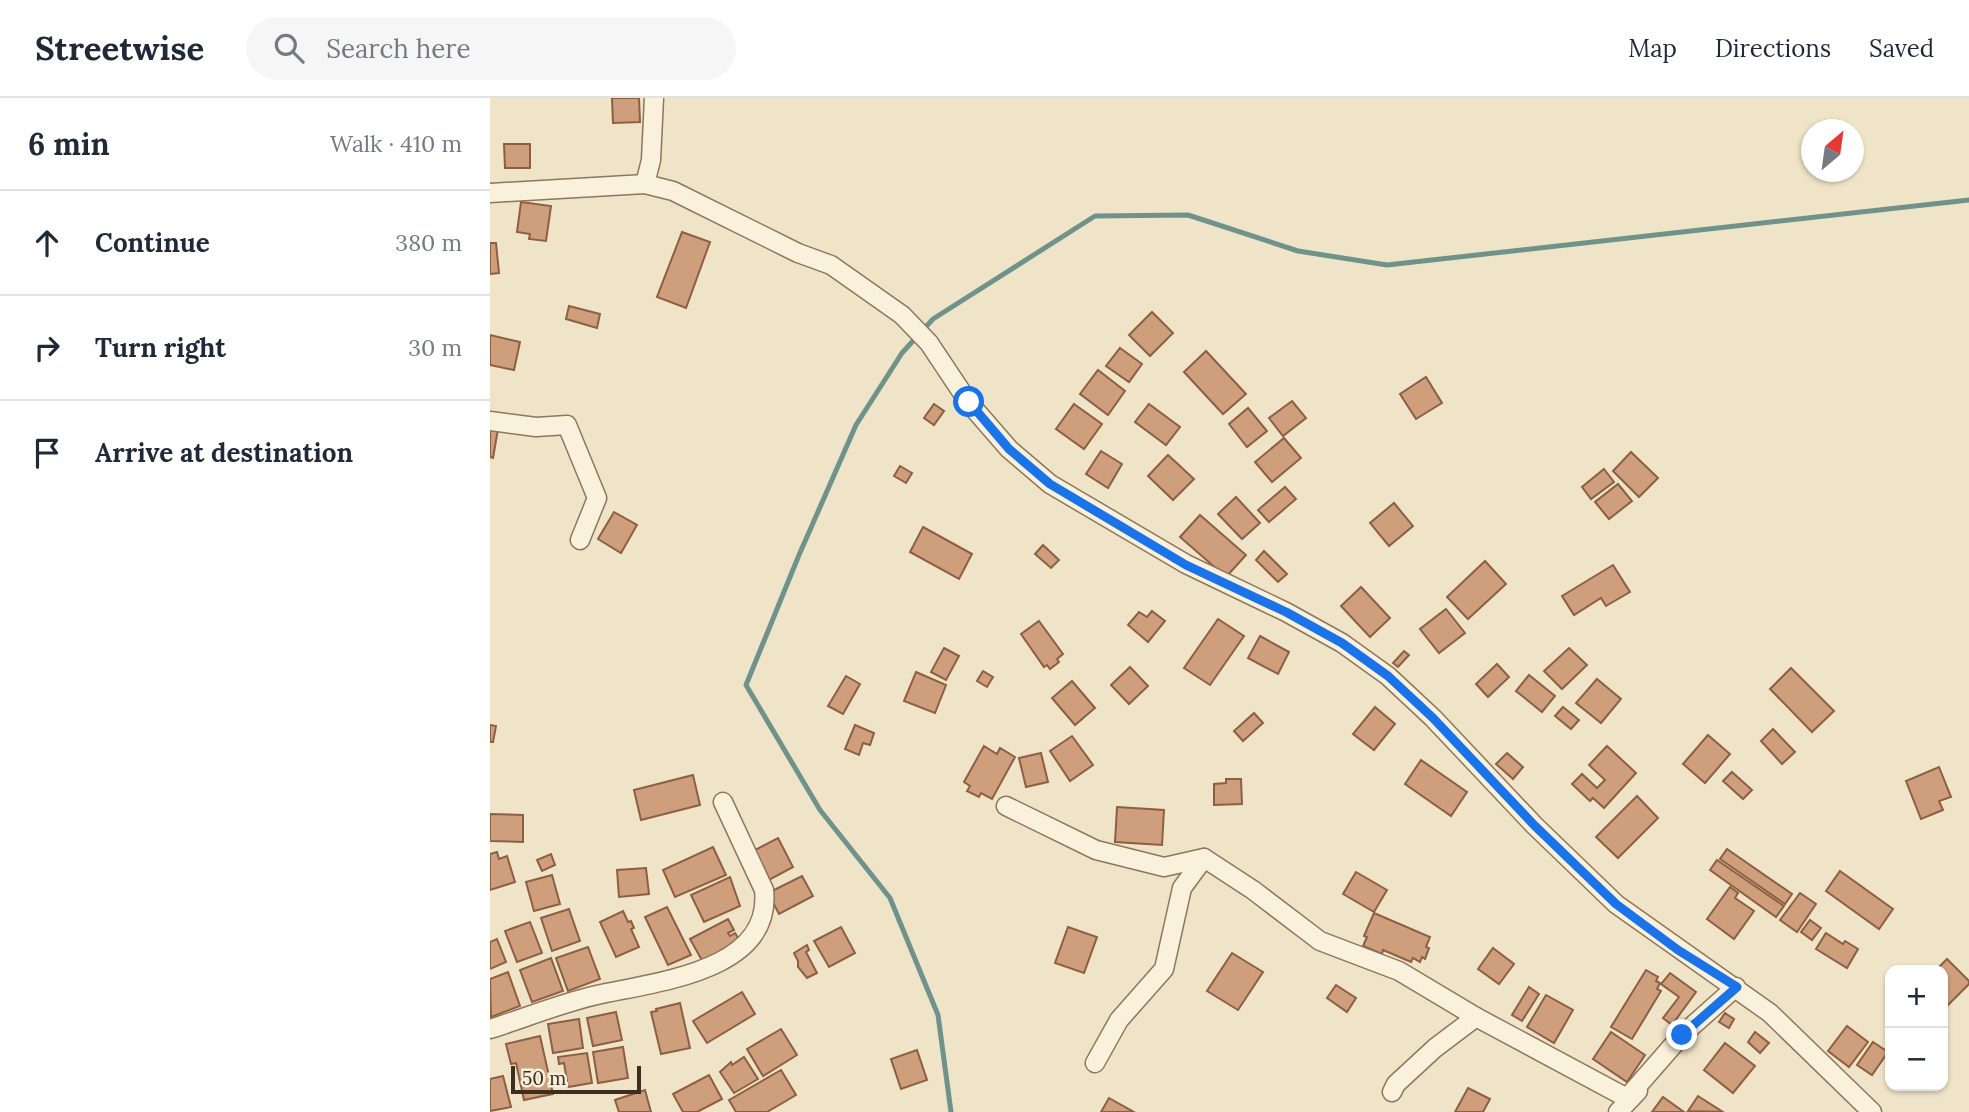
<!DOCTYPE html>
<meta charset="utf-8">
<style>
body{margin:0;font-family:Lora,serif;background:#f6f6f7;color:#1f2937}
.controls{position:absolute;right:21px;bottom:21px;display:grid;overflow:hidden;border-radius:14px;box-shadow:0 2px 5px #0004}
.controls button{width:63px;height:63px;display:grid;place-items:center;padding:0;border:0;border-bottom:2px solid #e0e1e3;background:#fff;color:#1f2937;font:35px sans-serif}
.compass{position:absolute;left:1311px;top:21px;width:63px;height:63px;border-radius:50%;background:#fff;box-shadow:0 2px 5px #0004;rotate:29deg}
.scale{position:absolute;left:21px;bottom:18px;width:130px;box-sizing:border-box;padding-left:7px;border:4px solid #3d2e20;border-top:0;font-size:19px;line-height:24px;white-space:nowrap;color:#3d2e20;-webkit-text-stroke:5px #f7eed8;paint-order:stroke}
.stop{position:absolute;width:21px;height:21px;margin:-16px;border:5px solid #1a73e8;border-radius:50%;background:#fff}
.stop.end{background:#1a73e8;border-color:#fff;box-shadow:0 2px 7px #0008}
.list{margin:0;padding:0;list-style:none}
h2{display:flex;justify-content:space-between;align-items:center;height:91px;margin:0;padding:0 28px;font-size:30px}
h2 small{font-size:23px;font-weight:400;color:#747a83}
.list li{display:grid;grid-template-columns:46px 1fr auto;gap:21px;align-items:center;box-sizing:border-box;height:105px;padding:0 28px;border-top:2px solid #e0e1e3}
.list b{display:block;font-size:26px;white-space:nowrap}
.list em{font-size:23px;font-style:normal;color:#747a83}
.icon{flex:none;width:38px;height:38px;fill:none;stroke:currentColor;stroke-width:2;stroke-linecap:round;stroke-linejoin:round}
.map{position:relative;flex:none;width:1479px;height:1014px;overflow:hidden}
header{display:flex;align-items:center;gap:42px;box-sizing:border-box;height:98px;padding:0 35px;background:#fff;border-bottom:2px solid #e0e1e3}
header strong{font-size:33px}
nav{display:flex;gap:38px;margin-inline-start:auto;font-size:24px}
.search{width:490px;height:63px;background:#f6f6f7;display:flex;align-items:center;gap:18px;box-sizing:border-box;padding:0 24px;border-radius:38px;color:#747a83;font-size:26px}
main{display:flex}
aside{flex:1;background:#fff}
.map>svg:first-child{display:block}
</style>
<header>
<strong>Streetwise</strong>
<div class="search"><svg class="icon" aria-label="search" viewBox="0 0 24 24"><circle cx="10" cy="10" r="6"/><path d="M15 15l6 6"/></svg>Search here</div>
<nav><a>Map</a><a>Directions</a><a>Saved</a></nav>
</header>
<main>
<aside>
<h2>6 min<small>Walk · 410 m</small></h2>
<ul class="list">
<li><svg class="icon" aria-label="ahead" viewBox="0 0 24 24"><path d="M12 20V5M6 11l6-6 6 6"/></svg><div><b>Continue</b></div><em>380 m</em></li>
<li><svg class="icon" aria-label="right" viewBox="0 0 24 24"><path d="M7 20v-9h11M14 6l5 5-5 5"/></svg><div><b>Turn right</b></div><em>30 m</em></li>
<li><svg class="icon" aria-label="arrive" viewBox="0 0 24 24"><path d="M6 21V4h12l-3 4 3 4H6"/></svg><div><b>Arrive at destination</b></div></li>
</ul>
</aside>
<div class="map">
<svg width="1479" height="1014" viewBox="0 0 1479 1014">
<rect width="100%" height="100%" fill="#f0e4c8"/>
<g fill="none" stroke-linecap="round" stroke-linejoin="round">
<path stroke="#6f938a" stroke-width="5" d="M461,1014L448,917L400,800L330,712L256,587L309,457L366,327L412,255L443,221L605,118L698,117L808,153L897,167L1479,102"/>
</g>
<g fill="#cf9f7d" stroke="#8d5f41" stroke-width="2">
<path d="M122,0H149L150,24L123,25Z"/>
<path d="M14,46H40V70H15Z"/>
<path d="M31,104L61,108L56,143L39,141L40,136L27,134Z"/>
<path d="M192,134L220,144L196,210L167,199Z"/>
<path d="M0,145H6L9,175L0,176Z"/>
<path d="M79,208L110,216L107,230L76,221Z"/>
<path d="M662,214L683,235L660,258L639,237Z"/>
<path d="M0,237L30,244L24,272L0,267Z"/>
<path d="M630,250L652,266L639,284L616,268Z"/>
<path d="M716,253L756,296L733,316L694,274Z"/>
<path d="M608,272L635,293L618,317L590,296Z"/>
<path d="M936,279L952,305L926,321L910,296Z"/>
<path d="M802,303L816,320L793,338L779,320Z"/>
<path d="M444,306L454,313L444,327L434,320Z"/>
<path d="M584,306L612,326L594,351L566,331Z"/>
<path d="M659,306L690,329L676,347L645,324Z"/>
<path d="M758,310L777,333L757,349L739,326Z"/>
<path d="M0,330L8,331L3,360L0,359Z"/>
<path d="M794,340L811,360L782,384L765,364Z"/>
<path d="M611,353L632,366L618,390L596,376Z"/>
<path d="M1141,354L1168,380L1149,399L1123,373Z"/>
<path d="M678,357L704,381L683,402L658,378Z"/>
<path d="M410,368L422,375L416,385L404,378Z"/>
<path d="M1114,371L1124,384L1101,401L1092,389Z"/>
<path d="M1128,386L1142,403L1119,421L1105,404Z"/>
<path d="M795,389L806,401L779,424L768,412Z"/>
<path d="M746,399L770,425L752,441L728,416Z"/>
<path d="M904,405L923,428L899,448L880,425Z"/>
<path d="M124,414L147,427L131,455L108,441Z"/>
<path d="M710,417L756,457L736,479L690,439Z"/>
<path d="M433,429L482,456L469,481L420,454Z"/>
<path d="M553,447L569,462L561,470L545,456Z"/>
<path d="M774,453L797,476L788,484L766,462Z"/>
<path d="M995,463L1016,486L978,521L957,499Z"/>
<path d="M1123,467L1140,494L1116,508L1111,500L1084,517L1072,498Z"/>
<path d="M871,489L900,520L880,539L851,508Z"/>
<path d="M956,511L975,535L949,555L930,531Z"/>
<path d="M662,513L675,523L658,544L638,527L649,514L657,519Z"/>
<path d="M728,521L754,538L720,587L694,570Z"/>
<path d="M549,523L573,556L567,561L569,564L560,571L557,567L554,569L531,536Z"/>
<path d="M770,538L799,554L788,576L758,560Z"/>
<path d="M454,550L469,558L456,582L441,574Z"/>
<path d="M1079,550L1097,567L1072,591L1054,573Z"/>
<path d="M914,553L919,557L908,569L903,565Z"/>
<path d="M1007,566L1019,579L998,599L986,586Z"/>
<path d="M640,569L658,588L639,606L621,587Z"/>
<path d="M1301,570L1344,613L1322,634L1280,591Z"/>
<path d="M493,573L503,579L497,589L487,583Z"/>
<path d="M426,574L456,587L445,615L414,603Z"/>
<path d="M1039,577L1065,598L1052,614L1026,593Z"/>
<path d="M356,578L370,586L353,616L338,608Z"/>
<path d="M1107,581L1131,601L1111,625L1086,605Z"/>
<path d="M582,583L605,610L585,627L562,600Z"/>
<path d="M885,609L905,626L884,652L863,636Z"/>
<path d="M1073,609L1089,622L1081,631L1065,618Z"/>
<path d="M764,615L773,625L753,643L744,633Z"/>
<path d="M0,627L6,628L3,644H0Z"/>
<path d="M365,627L384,635L380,647L373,645L369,657L355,651Z"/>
<path d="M1283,631L1305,654L1292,666L1271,643Z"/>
<path d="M1218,637L1240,656L1215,685L1193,666Z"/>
<path d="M582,638L603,667L580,683L560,653Z"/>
<path d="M494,648L507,656L510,650L525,659L502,701L491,695L489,699L477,693L480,688L474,684Z"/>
<path d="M1117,648L1146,675L1114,710L1103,700L1100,703L1082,686L1092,676L1107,690L1115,682L1099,667Z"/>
<path d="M551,655L558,684L536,689L529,660Z"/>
<path d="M1017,655L1033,669L1023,681L1006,666Z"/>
<path d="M931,662L977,694L961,718L915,686Z"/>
<path d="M1449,669L1461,699L1449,703L1453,712L1431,721L1416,683Z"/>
<path d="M1242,674L1262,692L1253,701L1233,683Z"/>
<path d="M203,677L210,707L151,722L144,692Z"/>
<path d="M736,681H751L752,706L724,707V686L736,685Z"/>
<path d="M1147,698L1168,720L1128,760L1106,739Z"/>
<path d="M627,709L674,712L672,747L625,744Z"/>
<path d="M0,716L33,717V744L0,743Z"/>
<path d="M288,740L303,769L279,782L263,753Z"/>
<path d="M223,749L236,777L185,799L173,772Z"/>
<path d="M1237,751L1302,796L1295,806L1230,761Z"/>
<path d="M7,754L9,761L17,758L25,784L0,792V756Z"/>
<path d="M61,756L65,767L52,773L47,762Z"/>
<path d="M1227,762L1294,808L1286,819L1220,772Z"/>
<path d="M156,770L159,796L129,799L127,772Z"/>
<path d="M1350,773L1403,811L1389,831L1336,793Z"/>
<path d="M866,774L897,792L884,814L853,796Z"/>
<path d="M62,777L70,806L44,813L36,784Z"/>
<path d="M312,778L323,798L289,816L278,795Z"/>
<path d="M240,779L250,808L214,824L201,797Z"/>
<path d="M1240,789L1248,795L1245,800L1264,813L1244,841L1217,821Z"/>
<path d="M1310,795L1326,806L1307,834L1290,822Z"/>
<path d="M177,809L201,857L178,867L155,819Z"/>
<path d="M79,811L90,843L62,853L51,820Z"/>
<path d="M133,813L138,824L141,823L144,830L141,831L149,849L126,859L110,824Z"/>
<path d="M884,815L940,839L936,849L939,850L935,861L932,859L930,864L923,860L921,864L893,852L892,856L873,848L877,839L874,838Z"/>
<path d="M238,821L244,832L238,835L240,838L245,835L250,843L214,866L200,841Z"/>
<path d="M1320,822L1331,830L1322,842L1311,834Z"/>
<path d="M40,824L52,855L27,864L15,833Z"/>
<path d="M351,829L365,855L339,869L324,843Z"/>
<path d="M578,829L607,839L594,875L565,865Z"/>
<path d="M1336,835L1353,846L1355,843L1368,851L1357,870L1326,851Z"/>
<path d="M7,841L16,864L0,871V844Z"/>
<path d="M317,847L319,852L316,854L327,875L317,880L308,869V863L304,855Z"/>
<path d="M98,849L110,881L78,893L66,860Z"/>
<path d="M1003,850L1024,866L1009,886L988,871Z"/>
<path d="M742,855L773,874L748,912L717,893Z"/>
<path d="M61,860L73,893L42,904L30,872Z"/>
<path d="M1457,861L1479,883V886L1458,907L1453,902V872H1446Z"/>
<path d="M1156,872L1168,879L1166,883L1170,885L1167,891L1171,893L1142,941L1121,929Z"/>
<path d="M18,874L30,908L1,919L0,881Z"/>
<path d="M1180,875L1206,894L1182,927L1173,920L1189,899L1171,886Z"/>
<path d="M846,887L866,900L857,914L837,900Z"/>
<path d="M1039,889L1049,896L1032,923L1022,917Z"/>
<path d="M252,894L265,916L217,945L203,923Z"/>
<path d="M1056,897L1083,912L1064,945L1037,929Z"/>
<path d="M190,905L200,950L171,956L161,914L167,913L166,911Z"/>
<path d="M126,914L132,942L103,948L97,920Z"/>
<path d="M1235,915L1244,921L1239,930L1229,924Z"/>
<path d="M89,921L93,950L63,955L58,926Z"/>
<path d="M1357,928L1378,944L1359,969L1338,953Z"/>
<path d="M291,931L307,957L273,978L257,951Z"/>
<path d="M1121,934L1155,957L1137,984L1103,961Z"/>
<path d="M1265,934L1279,945L1270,955L1258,944Z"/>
<path d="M50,938L63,996L34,1002L26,965L21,966L16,946Z"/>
<path d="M1383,944L1398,954L1382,977L1367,967Z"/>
<path d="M1235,945L1265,968L1243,995L1214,972Z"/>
<path d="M133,949L138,980L108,985L103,954Z"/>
<path d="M427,952L437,982L411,991L401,961Z"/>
<path d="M97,955L102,985L78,989L74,965L69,966L68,959Z"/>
<path d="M254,959L268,981L244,995L230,974L241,964L242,967Z"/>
<path d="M291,972L306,997L277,1014H246L239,1002Z"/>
<path d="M219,977L232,1001L207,1014H193L183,996Z"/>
<path d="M13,978L21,1009L0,1013V981Z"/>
<path d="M978,990L1000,1001L993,1014H965Z"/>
<path d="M155,992L161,1014H129L125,1002Z"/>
<path d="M1208,998L1233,1014L1198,1013Z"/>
<path d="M1173,999L1194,1014H1162Z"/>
<path d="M619,1000L644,1014H611Z"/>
</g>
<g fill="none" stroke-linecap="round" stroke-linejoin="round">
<defs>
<g id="minor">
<path d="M155,86L161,62L164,0"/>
<path d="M0,95L155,86L183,93L308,155L341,167L412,217L439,245L479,305L519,351L560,386L696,466L796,514L852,545L898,578L943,620L1044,727L1126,806L1280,915L1382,1014"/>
<path d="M0,323L46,329L77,327L107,400L90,442"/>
<path d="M516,708L606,752L674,769L714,760L763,792L830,843L909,873L986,919L1137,1000L1192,937L1246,889"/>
<path d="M0,931C35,920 71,905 107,897C164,884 283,874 274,792L233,704"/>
<path d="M605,965L629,922L674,871L692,790L714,760"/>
<path d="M902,994L906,986L945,950L986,919"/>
<path d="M1128,1014L1148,993"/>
</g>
</defs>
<use href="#minor" stroke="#8d765c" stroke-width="21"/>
<use href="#minor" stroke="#faf1dc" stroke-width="18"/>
</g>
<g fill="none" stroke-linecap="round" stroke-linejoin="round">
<path stroke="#1a73e8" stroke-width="9" d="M479,304L519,351L560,386L696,467L796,514L852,545L898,578L943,620L1044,727L1126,806L1188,852L1247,889L1192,937"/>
</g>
</svg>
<div class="controls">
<button>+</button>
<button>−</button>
</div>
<svg class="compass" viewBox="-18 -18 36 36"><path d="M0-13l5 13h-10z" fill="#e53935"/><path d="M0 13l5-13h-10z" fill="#747a83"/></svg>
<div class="scale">50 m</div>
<div class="stop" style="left:479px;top:304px"></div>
<div class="stop end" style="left:1192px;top:937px"></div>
</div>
</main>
